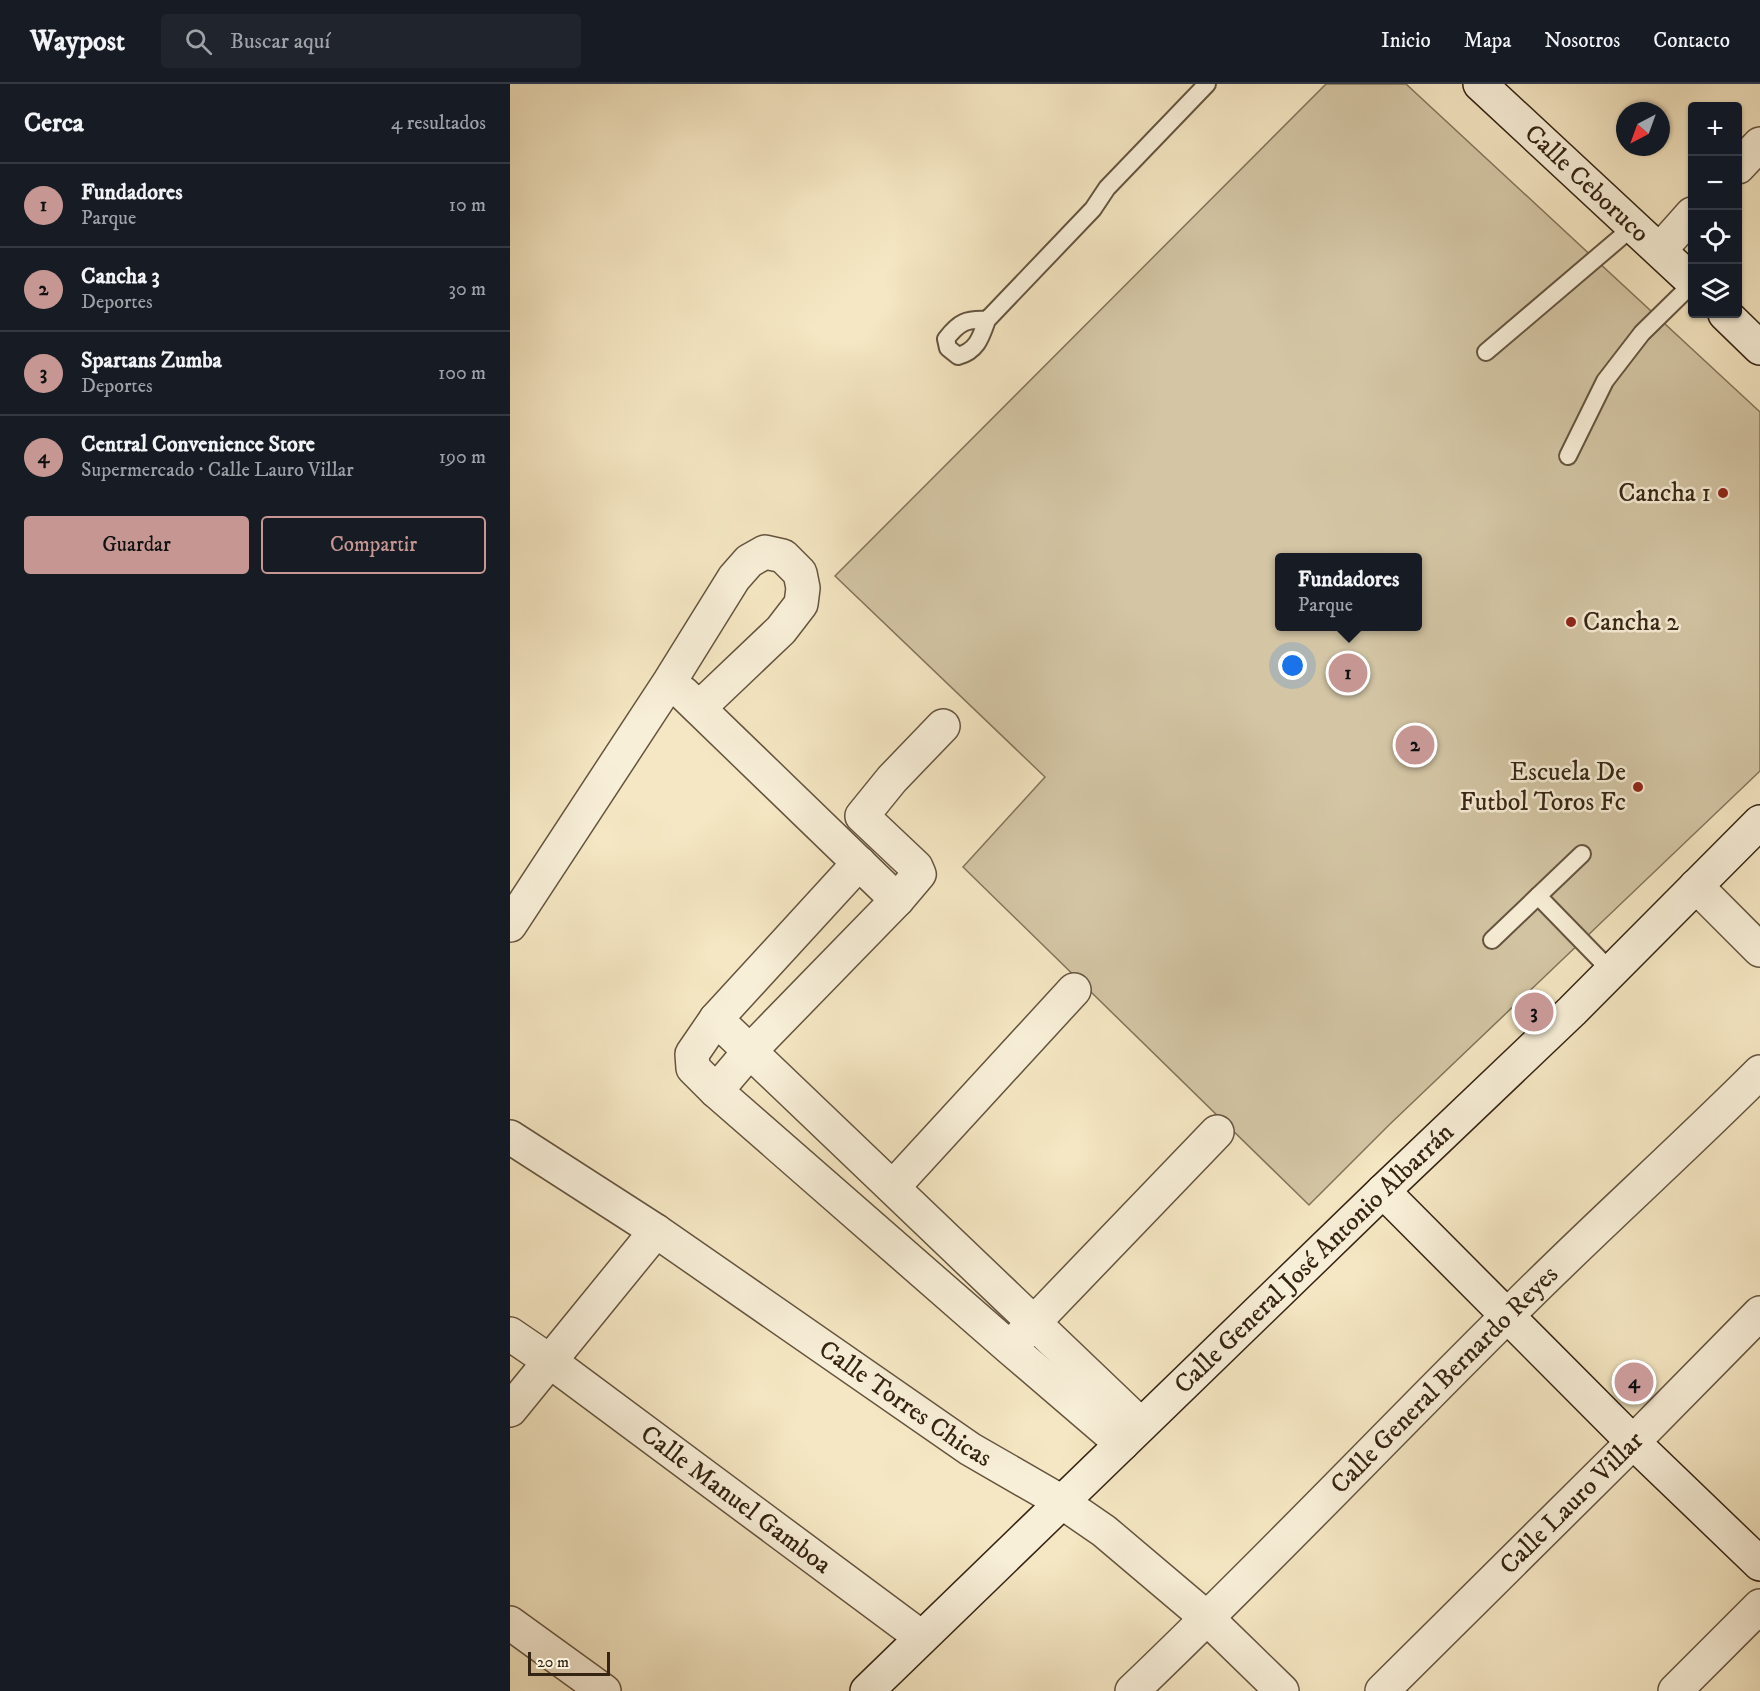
<!DOCTYPE html>
<html lang="es">
<meta charset="utf-8">
<style>
body{margin:0;font-family:"IM FELL DW Pica",serif;background:#20242c;color:#f1f3f6}
.controls{position:absolute;right:18px;top:18px;display:grid;overflow:hidden;border-radius:6px;box-shadow:0 2px 4px #0004}
.controls button{width:54px;height:54px;display:grid;place-items:center;padding:0;border:0;border-bottom:2px solid #363941;background:#171b24;color:#f1f3f6;font:30px sans-serif}
.compass{position:absolute;left:1106px;top:18px;width:54px;height:54px;border-radius:50%;background:#171b24;box-shadow:0 2px 4px #0004;rotate:221deg}
.scale{position:absolute;left:18px;bottom:15px;width:82px;box-sizing:border-box;padding-left:6px;border:3px solid #352313;border-top:0;font-size:16px;line-height:21px;white-space:nowrap;color:#352313;-webkit-text-stroke:4px #f8efd8;paint-order:stroke}
.you{position:absolute;left:783px;top:582px;width:21px;height:21px;margin:-15px;border:4px solid #fff;border-radius:50%;background:#1a73e8;box-shadow:0 0 0 9px #1a73e833}
.badge{display:grid;place-items:center;width:39px;height:39px;border-radius:50%;background:#c59692;color:#111;font-size:20px;font-weight:700}
.pin{position:absolute;translate:-50% -50%;border:3px solid #fff;box-shadow:0 2px 6px #0006}
.popup{position:absolute;left:765px;top:469px;width:147px;height:78px;box-sizing:border-box;display:grid;place-content:center;border-radius:6px;background:#171b24;filter:drop-shadow(0 2px 4px #0005);font-size:20px;white-space:nowrap;color:#9ea1a6}
.popup b{font-size:22px;color:#f1f3f6}
.popup::after{content:'';position:absolute;left:50%;top:100%;margin-left:-12px;border:12px solid transparent;border-top-color:#171b24}
.list{margin:0;padding:0;list-style:none}
h2{display:flex;justify-content:space-between;align-items:center;height:78px;margin:0;padding:0 24px;font-size:26px}
h2 small{font-size:20px;font-weight:400;color:#9ea1a6}
.list li{display:grid;grid-template-columns:39px 1fr auto;gap:18px;align-items:center;box-sizing:border-box;height:84px;padding:0 24px;border-top:2px solid #363941}
.list b{display:block;font-size:22px;white-space:nowrap}
.list p{margin:0;font-size:20px;white-space:nowrap;color:#9ea1a6}
.list em{font-size:20px;font-style:normal;color:#9ea1a6}
.actions{display:flex;gap:12px;padding:18px 24px}
.actions a{flex:1;padding:14px 0;border:2px solid #c59692;border-radius:6px;text-align:center;font-size:21px;color:#c59692}
.actions .main{background:#c59692;color:#111}
.icon{flex:none;width:33px;height:33px;fill:none;stroke:currentColor;stroke-width:2;stroke-linecap:round;stroke-linejoin:round}
.map{position:relative;flex:none;width:1250px;height:1607px;overflow:hidden}
header{display:flex;align-items:center;gap:36px;box-sizing:border-box;height:84px;padding:0 30px;background:#171b24;border-bottom:2px solid #363941}
header strong{font-size:28px}
nav{display:flex;gap:33px;margin-inline-start:auto;font-size:21px}
.search{width:420px;height:54px;background:#20242c;display:flex;align-items:center;gap:15px;box-sizing:border-box;padding:0 21px;border-radius:6px;color:#9ea1a6;font-size:22px}
main{display:flex}
aside{flex:1;background:#171b24}
.map>svg:first-child{display:block}
</style>
<header>
<strong>Waypost</strong>
<div class="search"><svg class="icon" aria-label="search" viewBox="0 0 24 24"><circle cx="10" cy="10" r="6"/><path d="M15 15l6 6"/></svg>Buscar aquí</div>
<nav><a>Inicio</a><a>Mapa</a><a>Nosotros</a><a>Contacto</a></nav>
</header>
<main>
<aside>
<h2>Cerca<small>4 resultados</small></h2>
<ul class="list">
<li><span class="badge">1</span><div><b>Fundadores</b><p>Parque</p></div><em>10 m</em></li>
<li><span class="badge">2</span><div><b>Cancha 3</b><p>Deportes</p></div><em>30 m</em></li>
<li><span class="badge">3</span><div><b>Spartans Zumba</b><p>Deportes</p></div><em>100 m</em></li>
<li><span class="badge">4</span><div><b>Central Convenience Store</b><p>Supermercado · Calle Lauro Villar</p></div><em>190 m</em></li>
</ul>
<div class="actions"><a class="main">Guardar</a><a>Compartir</a></div>
</aside>
<div class="map">
<svg width="1250" height="1607" viewBox="0 0 1250 1607">
<rect width="100%" height="100%" fill="#f5e7c3"/>
<filter id="stains"><feTurbulence type="fractalNoise" baseFrequency=".00333" numOctaves="4"/><feColorMatrix values="0 0 0 0 .2 0 0 0 0 .09 0 0 0 0 .02 0 0 0 .5 -.17"/></filter>
<radialGradient id="worn" r=".72"><stop offset=".6" stop-color="#630" stop-opacity="0"/><stop offset="1" stop-color="#630" stop-opacity=".3"/></radialGradient>
<path fill="#d4c6a5" stroke="#84745c" stroke-width="1.5" fill-rule="evenodd" d="M816,0H896L1250,328V687L879,1041L799,1121L453,783L535,693L325,492ZM769,474H907V542H769Z"/>
<g fill="none" stroke-linecap="round" stroke-linejoin="round">
<defs>
<g id="lane">
<path d="M477,236C456,235 449,238 436,255L438,264L448,272C467,267 471,253 477,236L583,125L597,104L697,0"/>
<path d="M976,268L1124,142"/>
<path d="M1058,372L1095,297L1132,249L1182,200"/>
<path d="M1028,812L1102,888"/>
<path d="M982,856L1072,770"/>
</g>
<g id="street">
<path d="M1228,83L1250,60"/>
<path d="M1150,166L1182,130"/>
<path d="M173,609L387,816"/>
<path d="M349,779L206,935L182,970L183,984L206,1007L500,1264L612,1360"/>
<path d="M1186,802L1250,866"/>
<path d="M0,841L160,597L224,494L239,477L255,468L273,472L290,489L293,504L291,520L271,546L189,624"/>
<path d="M206,935L631,1341"/>
<path d="M206,1007L240,967L387,816L409,790L406,783L352,732L382,695L433,642"/>
<path id="s1" d="M0,1053L146,1147L460,1365L552,1418L594,1447L698,1535L772,1607"/>
<path d="M383,1103L564,906"/>
<path id="s2" d="M0,1250L41,1278L411,1553"/>
<path d="M509,1254L707,1048"/>
<path d="M0,1326L146,1147"/>
<path d="M0,1539L94,1607"/>
<path id="s3" d="M622,1607C750,1485 871,1357 996,1233C1079,1149 1167,1071 1250,988"/>
<path id="s4" d="M872,1607L1123,1358L1250,1229"/>
<path d="M1165,1607L1250,1522"/>
</g>
<g id="secondary">
<path id="s5" d="M970,0L1182,197"/>
<path d="M1215,230L1250,264"/>
<path d="M873,1107L1123,1358L1250,1480"/>
<path id="s6" d="M357,1607L873,1107L1062,927L1250,738"/>
</g>
</defs>
<use href="#lane" stroke="#65543f" stroke-width="20"/>
<use href="#street" stroke="#65543f" stroke-width="36"/>
<use href="#secondary" stroke="#352313" stroke-width="36"/>
<use href="#lane" stroke="#f8efd8" stroke-width="16"/>
<use href="#street" stroke="#f8efd8" stroke-width="33"/>
<use href="#secondary" stroke="#f8efd8" stroke-width="33"/>
</g>
<g fill="#8f2418" stroke="#f8efd8" stroke-width="2">
<circle cx="1213" cy="409" r="6"/>
<circle cx="1061" cy="538" r="6"/>
<circle cx="1128" cy="703" r="6"/>
</g>
<g text-anchor="middle" dominant-baseline="central" stroke-width="5" stroke-linejoin="round" paint-order="stroke">
<g font-size="26" fill="#352313" stroke="#f8efd8">
<text stroke="none"><textPath href="#s5" startOffset="146">Calle Ceboruco</textPath></text>
<text stroke="none"><textPath href="#s6" startOffset="622">Calle General José Antonio Albarrán</textPath></text>
<text stroke="none"><textPath href="#s3" startOffset="441">Calle General Bernardo Reyes</textPath></text>
<text stroke="none"><textPath href="#s1" startOffset="477">Calle Torres Chicas</textPath></text>
<text stroke="none"><textPath href="#s2" startOffset="280">Calle Manuel Gamboa</textPath></text>
<text stroke="none"><textPath href="#s4" startOffset="267">Calle Lauro Villar</textPath></text>
</g>
<g font-size="26" fill="#352313" stroke="#f8efd8" text-anchor="end">
<text x="1201" y="409">Cancha 1</text>
<text x="1073" y="538" text-anchor="start">Cancha 2</text>
<text x="1116" y="688">Escuela De<tspan x="1116" dy="30">Futbol Toros Fc</tspan></text>
</g>
</g>
<rect width="100%" height="100%" filter="url(#stains)"/>
<rect width="100%" height="100%" fill="url(#worn)"/>
</svg>
<div class="controls">
<button>+</button>
<button>−</button>
<button><svg class="icon" aria-label="locate" viewBox="0 0 24 24"><circle cx="12" cy="12" r="6"/><path d="M12 2v4M12 18v4M2 12h4M18 12h4"/></svg></button>
<button><svg class="icon" aria-label="layers" viewBox="0 0 24 24"><path d="M12 4l9 5-9 5-9-5zM3 14l9 5 9-5"/></svg></button>
</div>
<svg class="compass" viewBox="-18 -18 36 36"><path d="M0-13l5 13h-10z" fill="#e53935"/><path d="M0 13l5-13h-10z" fill="#9ea1a6"/></svg>
<div class="scale">20 m</div>
<div class="you"></div>
<div class="pin badge" style="left:838px;top:589px">1</div>
<div class="popup"><b>Fundadores</b>Parque</div>
<div class="pin badge" style="left:905px;top:661px">2</div>
<div class="pin badge" style="left:1024px;top:928px">3</div>
<div class="pin badge" style="left:1124px;top:1298px">4</div>
</div>
</main>
